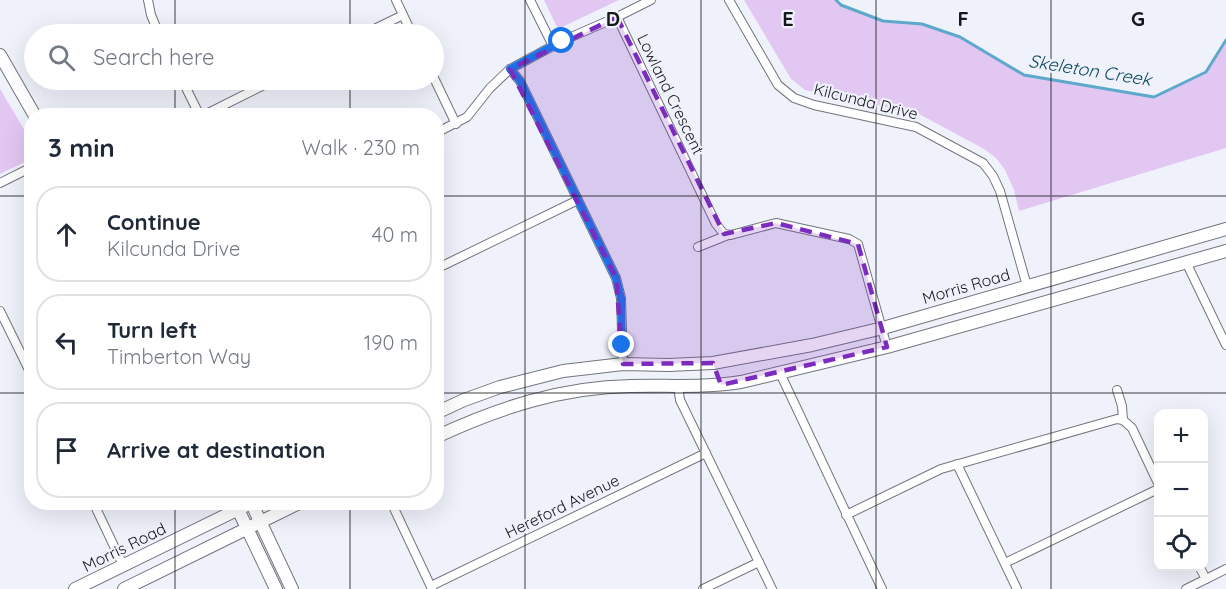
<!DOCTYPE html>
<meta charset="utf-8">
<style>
body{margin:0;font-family:Quicksand,sans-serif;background:#f2f2f3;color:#1f2937}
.controls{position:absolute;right:18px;bottom:18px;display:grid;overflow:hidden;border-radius:12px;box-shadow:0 6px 24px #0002}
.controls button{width:54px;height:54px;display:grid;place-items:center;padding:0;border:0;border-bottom:2px solid #e0e1e3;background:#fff;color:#1f2937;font:30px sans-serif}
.stop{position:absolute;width:18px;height:18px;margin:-14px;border:4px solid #1a73e8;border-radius:50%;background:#fff}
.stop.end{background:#1a73e8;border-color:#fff;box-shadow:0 2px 6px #0008}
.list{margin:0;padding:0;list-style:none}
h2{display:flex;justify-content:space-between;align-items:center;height:78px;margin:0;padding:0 24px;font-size:26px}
h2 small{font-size:20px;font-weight:400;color:#747a83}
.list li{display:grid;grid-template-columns:39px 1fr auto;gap:18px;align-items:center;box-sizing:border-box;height:96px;margin:0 12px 12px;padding:0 12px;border:2px solid #e0e1e3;border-radius:24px}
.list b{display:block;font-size:22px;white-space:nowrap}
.list p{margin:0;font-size:20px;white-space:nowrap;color:#747a83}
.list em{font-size:20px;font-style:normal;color:#747a83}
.icon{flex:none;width:33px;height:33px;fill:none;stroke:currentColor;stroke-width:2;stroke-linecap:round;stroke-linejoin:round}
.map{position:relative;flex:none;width:1226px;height:589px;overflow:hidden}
.search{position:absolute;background:#fff;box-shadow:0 6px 24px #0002;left:24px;top:24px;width:420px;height:66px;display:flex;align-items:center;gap:15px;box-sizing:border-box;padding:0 21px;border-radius:33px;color:#747a83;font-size:22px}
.panel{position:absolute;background:#fff;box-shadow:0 6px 24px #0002;left:24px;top:108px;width:420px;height:402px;border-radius:24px}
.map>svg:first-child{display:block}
</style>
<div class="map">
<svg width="1226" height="589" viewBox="0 0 1226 589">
<rect width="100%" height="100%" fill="#eff2fb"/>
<g fill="#e3c7f3">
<path d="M544,0H619L558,29Z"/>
<path d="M744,0H836L841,5L883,21L922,24L960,37L1024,76L1154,97L1205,72L1226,40V148L1019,211L1014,190L1005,170L996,158L984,149L919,114L805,90L791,79Z"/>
<path d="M0,89L31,141V159L0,174Z"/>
</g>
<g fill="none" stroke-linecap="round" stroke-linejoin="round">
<path stroke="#5ea8cc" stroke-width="3" d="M836,0L841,5L883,21L922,24L960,37L1024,75L1154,97L1206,72L1226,40"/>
<defs>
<g id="street">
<path d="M148,0L151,15L159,34"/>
<path d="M396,0L412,34"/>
<path d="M530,0L553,46"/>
<path d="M729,0L778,85L794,98L814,105L916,127L983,163L993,176L1000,191L1027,286"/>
<path d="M617,17L651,0"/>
<path d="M364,34L403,15"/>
<path d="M510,69L520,81L616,278L621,298L623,364"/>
<path d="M434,78L456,124"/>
<path d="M182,80L200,116"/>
<path d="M202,116L274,80"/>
<path d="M436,133L467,117L490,88L510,69L562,41L617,17L716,224L724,234L731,235L776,223L849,239L858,244L887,347"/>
<path d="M0,183L32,167"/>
<path d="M698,247L728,235"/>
<path d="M1186,262L1226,345"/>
<path d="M436,269L578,200"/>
<path d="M0,311L32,376"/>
<path d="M780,373L882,589"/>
<path d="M678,386L680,400L772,589"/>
<path d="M1117,390L1122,406L1123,420"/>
<path d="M957,464L1017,589"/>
<path d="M93,502L123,565"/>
<path d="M391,502L432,589"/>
<path d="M846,515L941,469L1117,419L1123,420L1132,428L1158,483"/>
<path d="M1005,563L1158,489"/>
<path d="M1199,566L1206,579"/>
<path d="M431,586L706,453"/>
<path d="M703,589L759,562"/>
<path d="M1186,589L1226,569"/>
</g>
<g id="secondary">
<path d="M0,55L35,116"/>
<path d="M436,413L464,400L500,387L563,371L623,364L668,365L713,363L812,345L883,328L1226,229"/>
<path d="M436,437C498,408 562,387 631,386C668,385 704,388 741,382L887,347L1226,251"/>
<path d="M251,502L292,589"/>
<path d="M235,503L276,589"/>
<path d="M75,589L253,502"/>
<path d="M124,589L301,502"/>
</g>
</defs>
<use href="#street" stroke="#72757d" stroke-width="10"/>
<use href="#secondary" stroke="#72757d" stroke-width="14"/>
<use href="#street" stroke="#fff" stroke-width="8"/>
<use href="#secondary" stroke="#fff" stroke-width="12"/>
</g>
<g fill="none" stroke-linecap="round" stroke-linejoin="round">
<path stroke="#1a73e8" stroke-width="8" d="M562,41L510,69L520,81L616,278L621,298L622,345"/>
</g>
<path fill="#7b2cbf" fill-opacity="0.2" stroke="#7b2cbf" stroke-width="4.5" stroke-dasharray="12 8" stroke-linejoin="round" d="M617,17L724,234L776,223L858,244L887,347L721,385L713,363L623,364L616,278L510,69Z"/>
<path fill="none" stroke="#16171a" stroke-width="1.5" stroke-opacity="0.55" d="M175,0V34M350,0V34M525,0V589M701,0V589M876,0V589M1051,0V589M175,80V116M350,80V116M0,196H32M436,196H1226M0,393H32M436,393H1226M175,502V589M350,502V589"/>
<g text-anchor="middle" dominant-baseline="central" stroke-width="4.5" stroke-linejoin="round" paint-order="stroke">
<g font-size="16" fill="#16171a" stroke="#eff2fb">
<text transform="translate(671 94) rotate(64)">Lowland Crescent</text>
<text transform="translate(866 101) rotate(14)">Kilcunda Drive</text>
<text transform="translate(966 286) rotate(-16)">Morris Road</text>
<text transform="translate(562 506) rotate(-26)">Hereford Avenue</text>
<text transform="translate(124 547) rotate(-26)">Morris Road</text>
</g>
<g font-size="18" font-style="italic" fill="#0a4962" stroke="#eff2fb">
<text transform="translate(1090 70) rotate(9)">Skeleton Creek</text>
</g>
</g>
<g font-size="20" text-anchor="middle" font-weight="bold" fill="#16171a" stroke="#eff2fb" stroke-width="4.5" stroke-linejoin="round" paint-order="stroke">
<text x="613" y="26">D</text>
<text x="788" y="26">E</text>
<text x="963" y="26">F</text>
<text x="1138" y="26">G</text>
</g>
</svg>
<div class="controls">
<button>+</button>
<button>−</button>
<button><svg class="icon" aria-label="locate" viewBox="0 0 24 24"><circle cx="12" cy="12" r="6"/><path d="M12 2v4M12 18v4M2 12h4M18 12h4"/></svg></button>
</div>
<div class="stop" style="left:562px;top:41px"></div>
<div class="stop end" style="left:622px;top:345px"></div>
<div class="search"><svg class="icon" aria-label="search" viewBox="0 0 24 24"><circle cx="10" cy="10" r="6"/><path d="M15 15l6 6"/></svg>Search here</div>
<section class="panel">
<h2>3 min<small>Walk · 230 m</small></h2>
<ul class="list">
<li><svg class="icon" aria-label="ahead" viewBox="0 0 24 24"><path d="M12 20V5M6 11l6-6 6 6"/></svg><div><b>Continue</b><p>Kilcunda Drive</p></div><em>40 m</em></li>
<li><svg class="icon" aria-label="left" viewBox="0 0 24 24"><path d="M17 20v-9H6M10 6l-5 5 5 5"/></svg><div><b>Turn left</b><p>Timberton Way</p></div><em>190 m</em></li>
<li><svg class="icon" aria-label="arrive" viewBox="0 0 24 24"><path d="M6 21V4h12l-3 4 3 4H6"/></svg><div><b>Arrive at destination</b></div></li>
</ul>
</section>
</div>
